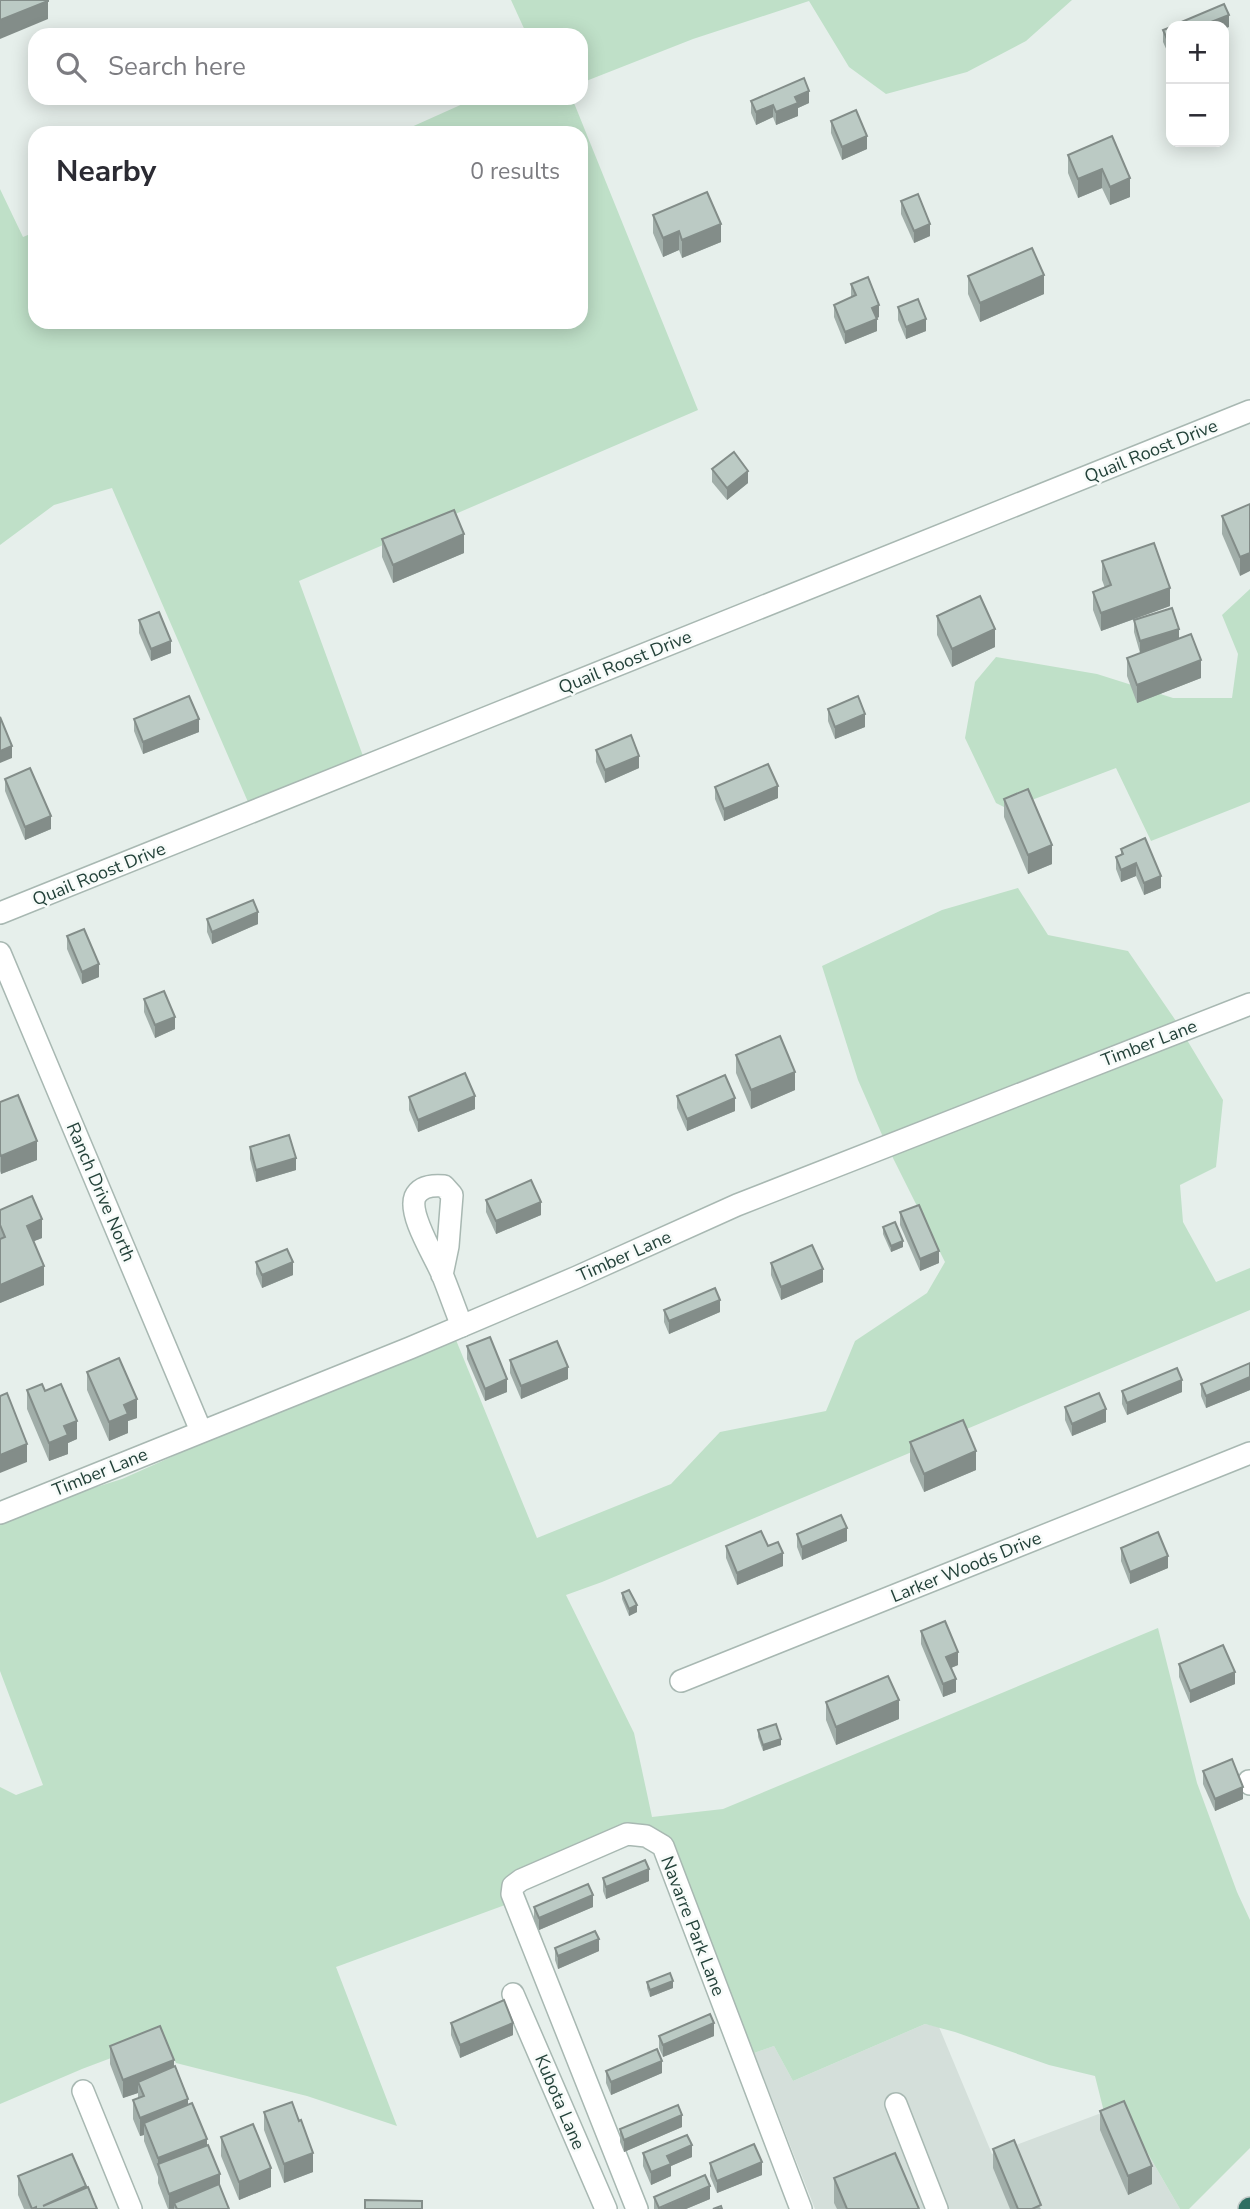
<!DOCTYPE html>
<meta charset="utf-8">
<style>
body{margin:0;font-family:"Nunito Sans",sans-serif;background:#f7f7f7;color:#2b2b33}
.controls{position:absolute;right:21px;top:21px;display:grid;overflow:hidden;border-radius:14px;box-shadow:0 4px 18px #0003}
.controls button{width:63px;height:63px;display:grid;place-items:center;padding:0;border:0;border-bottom:2px solid #e1e1e2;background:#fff;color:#2b2b33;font:35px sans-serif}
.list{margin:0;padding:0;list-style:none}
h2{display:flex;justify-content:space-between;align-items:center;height:91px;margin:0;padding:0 28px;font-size:30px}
h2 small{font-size:23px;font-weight:400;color:#7c7c81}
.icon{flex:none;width:38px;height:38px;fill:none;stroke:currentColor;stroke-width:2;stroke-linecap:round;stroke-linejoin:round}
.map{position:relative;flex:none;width:1250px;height:2209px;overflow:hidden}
.search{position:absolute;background:#fff;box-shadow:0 4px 18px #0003;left:28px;top:28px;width:560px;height:77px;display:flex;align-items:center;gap:18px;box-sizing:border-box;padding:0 24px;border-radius:21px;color:#7c7c81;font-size:26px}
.panel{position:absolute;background:#fff;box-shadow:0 4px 18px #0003;left:28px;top:126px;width:560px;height:203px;border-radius:21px}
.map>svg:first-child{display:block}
</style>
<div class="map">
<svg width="1250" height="2209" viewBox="0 0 1250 2209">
<rect width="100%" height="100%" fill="#e6efeb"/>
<path fill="#d4dfda" d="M925,2024L939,2027L992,2154L1104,2112L1147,2152L1180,2209H815L754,2053L774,2046L793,2081Z"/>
<g fill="#bfe0c8">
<path d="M511,0H1072L1026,41L967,72L886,94L849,67L809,1L693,39L581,83V35H527Z"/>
<path d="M476,98H572L698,410L299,581L363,756L248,802L112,488L54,505L0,545V189L23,237L35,232V322H581V133H398Z"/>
<path d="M1250,589V802L1151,841L1116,768L1008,809L996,803L965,738L975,682L996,657L1097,674L1173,698H1232L1238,654L1222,615Z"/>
<path d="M1018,888L1048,935L1128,951L1176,1021L883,1137L858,1080L822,966L942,910Z"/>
<path d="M1187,1040L1223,1100L1216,1167L1180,1185L1183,1222L1216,1282L1250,1268V1310L602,1582L566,1595L634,1733L652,1817L723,1809L1158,1628L1197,1783L1237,1892L1250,1920V2148L1189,2209H1180L1147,2152L1104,2112L1095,2076L1049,2065L955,2032L925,2024L793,2081L774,2046L754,2053L671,1842L667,1836L650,1827L623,1824L517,1870L509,1876L505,1905L336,1967L397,2126L307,2096L176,2063L164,2038L82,2069L0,2104V1787L16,1795L43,1785L0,1671V1524L77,1493L122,1479L207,1441L456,1340L537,1538L671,1484L720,1432L826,1411L855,1341L927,1293L945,1262L892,1156Z"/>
</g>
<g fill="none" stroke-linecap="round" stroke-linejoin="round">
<defs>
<g id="minor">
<path d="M0,913L1250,411"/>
<path d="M0,953L201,1431"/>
<path d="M442,1275L448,1246L452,1195L444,1186C433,1185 420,1186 415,1197C408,1215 435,1257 442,1274C449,1291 455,1309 462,1326"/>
<path d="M0,1513L410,1348L577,1277L737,1205L1250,1004"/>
<path d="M681,1681L1250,1453"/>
<path d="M1249,1781L1250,1784"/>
<path d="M513,1994L606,2209"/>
<path d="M83,2091L131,2209"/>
<path d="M896,2104L937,2209"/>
<path d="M637,2209L512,1894L513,1886L521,1880L627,1834L646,1836L663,1846L801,2209"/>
</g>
<path id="highway" d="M1249,2209L1250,2208"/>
</defs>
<use href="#minor" stroke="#a8b8b2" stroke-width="24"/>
<use href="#highway" stroke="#c2cac8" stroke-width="24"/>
<use href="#minor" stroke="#fff" stroke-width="21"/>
<use href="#highway" stroke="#2f6f62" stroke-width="21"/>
</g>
<g fill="#a1aea9">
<path d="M1171,27L1168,53L1163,42V30Z"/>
<path d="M751,101L809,103L798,108V116L776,125L773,117L756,125L751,113Z"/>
<path d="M831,121L867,149L842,160L831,133Z"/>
<path d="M1068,155L1130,178V197L1110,205L1102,188L1078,198L1068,173Z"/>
<path d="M901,201L930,236L914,243L901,214Z"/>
<path d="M653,215L721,242L682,258L679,250L663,257L653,233Z"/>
<path d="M968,276L1044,294L980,322L968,294Z"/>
<path d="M851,284L879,317L877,318V331L845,344L834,317V305L851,297Z"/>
<path d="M898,307L926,331L906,339L898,320Z"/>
<path d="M712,469L748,483L727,500L712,482Z"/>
<path d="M1250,504L1240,576L1222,534V516Z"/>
<path d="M382,539L464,553L393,583L382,557Z"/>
<path d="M1102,561L1170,606L1101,631L1093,610V592L1105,588L1102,580Z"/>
<path d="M937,616L995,647L952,667L937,635Z"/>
<path d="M139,620L171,653L151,661L139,633Z"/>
<path d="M1134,620L1179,638L1201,678L1137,703L1127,676V658L1140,653L1134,632Z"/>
<path d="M828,709L865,727L835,739L828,721Z"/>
<path d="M134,719L199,732L143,754L134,731Z"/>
<path d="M596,750L639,768L605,783L596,762Z"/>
<path d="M5,779L51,829L25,840L5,791Z"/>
<path d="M715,787L778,798L724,821L715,799Z"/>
<path d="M1004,799L1052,864L1028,874L1004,817Z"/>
<path d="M1121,849L1161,888L1144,895L1136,876L1121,882L1116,869V857L1121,855Z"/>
<path d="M207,919L258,924L212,944L207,932Z"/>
<path d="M67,936L99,977L82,984L67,949Z"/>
<path d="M144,999L175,1029L155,1038L144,1012Z"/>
<path d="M736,1055L795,1090L751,1109L736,1073Z"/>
<path d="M677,1096L735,1111L687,1131L677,1108Z"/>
<path d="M409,1097L475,1109L418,1132L409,1110Z"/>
<path d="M0,1102L37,1160L1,1174L0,1171Z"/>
<path d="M250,1147L296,1170L256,1182L250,1159Z"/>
<path d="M486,1200L541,1215L496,1234L486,1212Z"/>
<path d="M0,1210L42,1238L34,1241L44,1285L0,1303Z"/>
<path d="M900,1212L939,1263L920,1271L900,1225Z"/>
<path d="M883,1227L903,1247L891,1252L883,1234Z"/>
<path d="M256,1262L293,1275L262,1288L256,1274Z"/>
<path d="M771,1263L823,1282L781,1300L771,1275Z"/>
<path d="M664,1310L720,1312L669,1334L664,1322Z"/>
<path d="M467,1346L507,1392L485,1401L467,1359Z"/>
<path d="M510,1360L568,1379L521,1399L510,1373Z"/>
<path d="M1250,1363V1390L1206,1408L1201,1396V1384Z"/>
<path d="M87,1372L137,1418L128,1421V1433L109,1441L87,1390Z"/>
<path d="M27,1390L45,1391L77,1439L68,1443V1454L49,1461L27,1409Z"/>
<path d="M1122,1391L1182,1392L1127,1415L1122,1404Z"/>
<path d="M1065,1407L1106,1422L1072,1436L1065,1420Z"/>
<path d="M910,1442L976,1470L924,1492L910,1461Z"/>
<path d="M797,1534L847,1541L802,1560L797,1547Z"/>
<path d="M726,1546H768L783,1566L737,1585L726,1558Z"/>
<path d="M1121,1548L1168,1568L1130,1584L1121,1561Z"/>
<path d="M622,1593L637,1612L629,1616L622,1599Z"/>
<path d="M921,1631L958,1665L951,1668L956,1692L943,1697L921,1644Z"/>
<path d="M1179,1664L1235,1684L1190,1703L1179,1677Z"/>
<path d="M826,1702L899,1719L836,1745L826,1720Z"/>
<path d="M758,1730L781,1745L763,1751L758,1737Z"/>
<path d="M1203,1771L1243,1799L1215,1811L1203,1784Z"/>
<path d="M603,1878L649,1881L606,1899L603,1891Z"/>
<path d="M534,1907H593L539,1930L534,1920Z"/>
<path d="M555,1948L599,1951L558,1969L555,1960Z"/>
<path d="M647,1982L673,1988L650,1997L647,1988Z"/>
<path d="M451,2023L513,2035L460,2058L451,2035Z"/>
<path d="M659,2036H714L663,2057L659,2048Z"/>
<path d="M110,2046L174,2067L188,2105L207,2146L220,2187L229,2209H168L158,2183V2177L144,2141V2135L140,2136L133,2119V2100L138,2098V2093L123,2098L110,2064Z"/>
<path d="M606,2071L662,2073L611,2095L606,2083Z"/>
<path d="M1100,2111L1152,2184L1128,2195L1100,2130Z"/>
<path d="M264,2112L313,2172L284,2183L264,2130Z"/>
<path d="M682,2127L624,2152L620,2142V2129Z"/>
<path d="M221,2137L271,2187L239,2200L221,2156Z"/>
<path d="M993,2149L1041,2209H1010L993,2168Z"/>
<path d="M643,2153L692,2157L671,2166V2176L651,2185L643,2166Z"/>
<path d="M710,2163L762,2175L717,2193L710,2176Z"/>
<path d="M18,2176L86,2188L97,2209H24L18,2195Z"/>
<path d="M834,2178L919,2209H837L834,2203Z"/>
<path d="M654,2197L710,2199L686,2209H654Z"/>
</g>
<g fill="#838d89">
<path d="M48,1V19L0,39V20Z"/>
<path d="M1229,15V27L1224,29V26H1201Z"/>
<path d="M1171,39V51L1168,53V41Z"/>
<path d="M809,91V103L798,108V116L776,125V112L795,97Z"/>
<path d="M773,105V117L756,125V112Z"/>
<path d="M867,136V149L842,160V147Z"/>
<path d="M1102,169V188L1078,198V179Z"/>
<path d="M1130,178V197L1110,205V187Z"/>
<path d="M721,224V242L682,258V240Z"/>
<path d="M930,224V236L914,243V231Z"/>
<path d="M679,231V250L663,257V238Z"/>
<path d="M1044,275V294L980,322V303Z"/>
<path d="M879,305V317L872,320V308Z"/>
<path d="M877,319V331L845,344V332Z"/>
<path d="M926,319V331L906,339V327Z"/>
<path d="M748,471V483L727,500V488Z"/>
<path d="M464,534V553L393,583V565Z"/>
<path d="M1250,553V571L1240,576V557Z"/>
<path d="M1170,588V606L1101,631V613Z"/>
<path d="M995,629V647L952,667V649Z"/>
<path d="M1179,629V642L1140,653V641Z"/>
<path d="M171,641V653L151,661V649Z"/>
<path d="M1201,660V678L1137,703V685Z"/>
<path d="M865,714V727L835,739V727Z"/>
<path d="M199,719V732L143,754V742Z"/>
<path d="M12,746V758L0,763V751Z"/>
<path d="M639,756V768L605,783V770Z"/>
<path d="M778,786V798L724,821V809Z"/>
<path d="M51,816V829L25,840V827Z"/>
<path d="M1052,845V864L1028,874V855Z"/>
<path d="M1136,863V876L1121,882V870Z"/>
<path d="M1161,876V888L1144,895V883Z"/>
<path d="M258,912V924L212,944V932Z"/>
<path d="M99,964V977L82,984V972Z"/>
<path d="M175,1017V1029L155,1038V1025Z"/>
<path d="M795,1072V1090L751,1109V1090Z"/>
<path d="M475,1096V1109L418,1132V1120Z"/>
<path d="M735,1098V1111L687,1131V1119Z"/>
<path d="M37,1141V1160L1,1174V1156Z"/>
<path d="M296,1158V1170L256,1182V1170Z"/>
<path d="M541,1202V1215L496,1234V1221Z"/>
<path d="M42,1219V1238L27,1244V1226Z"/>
<path d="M903,1241V1247L891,1252V1246Z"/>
<path d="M939,1251V1263L920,1271V1259Z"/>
<path d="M293,1262V1275L262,1288V1275Z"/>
<path d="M44,1266V1285L0,1303V1285Z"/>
<path d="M823,1269V1282L781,1300V1287Z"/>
<path d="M720,1300V1312L669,1334V1321Z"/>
<path d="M568,1367V1379L521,1399V1386Z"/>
<path d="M1250,1377V1390L1206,1408V1396Z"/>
<path d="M507,1379V1392L485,1401V1389Z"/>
<path d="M1182,1380V1392L1127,1415V1403Z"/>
<path d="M137,1399V1418L128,1421V1433L109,1441V1422L124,1405Z"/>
<path d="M1106,1409V1422L1072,1436V1424Z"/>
<path d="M77,1421V1439L68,1443V1454L49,1461V1443L64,1426Z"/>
<path d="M27,1444V1462L0,1473V1455Z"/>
<path d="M976,1451V1470L924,1492V1474Z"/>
<path d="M847,1528V1541L802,1560V1547Z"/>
<path d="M783,1553V1566L737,1585V1573Z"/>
<path d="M1168,1556V1568L1130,1584V1572Z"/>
<path d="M637,1605V1612L629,1616V1609Z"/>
<path d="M958,1652V1665L946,1670V1657Z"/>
<path d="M1235,1672V1684L1190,1703V1691Z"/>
<path d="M956,1679V1692L943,1697V1684Z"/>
<path d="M899,1700V1719L836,1745V1727Z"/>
<path d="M781,1739V1745L763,1751V1745Z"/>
<path d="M1243,1787V1799L1215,1811V1799Z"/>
<path d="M649,1869V1881L606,1899V1887Z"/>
<path d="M593,1895V1907L539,1930V1918Z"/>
<path d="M599,1939V1951L558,1969V1956Z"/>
<path d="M673,1981V1988L650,1997V1990Z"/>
<path d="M513,2023V2035L460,2058V2045Z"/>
<path d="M714,2023V2036L663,2057V2045Z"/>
<path d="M174,2060V2078L138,2082V2093L123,2098V2080Z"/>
<path d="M662,2061V2073L611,2095V2082Z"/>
<path d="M188,2099V2117L144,2123V2135L140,2136V2118Z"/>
<path d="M682,2115V2127L624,2152V2140Z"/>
<path d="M207,2139V2157L158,2164V2177V2158Z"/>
<path d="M692,2145V2157L671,2166V2176L651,2185V2172L667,2156Z"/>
<path d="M313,2153V2172L284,2183V2164Z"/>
<path d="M762,2162V2175L717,2193V2181Z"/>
<path d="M1152,2166V2184L1128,2195V2176Z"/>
<path d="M271,2168V2187L239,2200V2182Z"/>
<path d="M220,2174V2193L174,2203V2209H169V2194Z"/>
<path d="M710,2186V2199L686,2209H659Z"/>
</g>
<g fill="#bbcac4" stroke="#838d89" stroke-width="2">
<path d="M0,0H48V1L0,20Z"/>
<path d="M1224,4L1229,15L1201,26H1172Z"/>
<path d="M1171,27V39L1168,41L1163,30Z"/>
<path d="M804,78L809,91L795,97L798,103L776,112L773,105L756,112L751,101Z"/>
<path d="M856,110L867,136L842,147L831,121Z"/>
<path d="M1112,136L1130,178L1110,187L1102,169L1078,179L1068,155Z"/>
<path d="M707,192L721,224L682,240L679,231L663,238L653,215Z"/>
<path d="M918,194L930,224L914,231L901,201Z"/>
<path d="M1032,248L1044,275L980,303L968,276Z"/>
<path d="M868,277L879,305L872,308L877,319L845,332L834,305L856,295L851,284Z"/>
<path d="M918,299L926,319L906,327L898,307Z"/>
<path d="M734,452L748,471L727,488L712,469Z"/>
<path d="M1250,504V553L1240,557L1222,516Z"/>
<path d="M454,510L464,534L393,565L382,539Z"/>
<path d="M1154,543L1170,588L1101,613L1093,592L1111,585L1102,561Z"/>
<path d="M980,596L995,629L952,649L937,616Z"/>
<path d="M1172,608L1179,629L1140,641L1134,620Z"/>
<path d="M159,612L171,641L151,649L139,620Z"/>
<path d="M1191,634L1201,660L1137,685L1127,658Z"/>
<path d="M189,696L199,719L143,742L134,719Z"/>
<path d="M858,696L865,714L835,727L828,709Z"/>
<path d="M0,717L12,746L0,751Z"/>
<path d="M631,735L639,756L605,770L596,750Z"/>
<path d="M768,764L778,786L724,809L715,787Z"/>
<path d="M30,768L51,816L25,827L5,779Z"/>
<path d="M1028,789L1052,845L1028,855L1004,799Z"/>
<path d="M1145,838L1161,876L1144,883L1136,863L1121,870L1116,857L1123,854L1121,849Z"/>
<path d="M253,900L258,912L212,932L207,919Z"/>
<path d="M84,929L99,964L82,972L67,936Z"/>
<path d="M164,991L175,1017L155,1025L144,999Z"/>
<path d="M780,1036L795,1072L751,1090L736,1055Z"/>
<path d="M465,1073L475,1096L418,1120L409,1097Z"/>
<path d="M725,1075L735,1098L687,1119L677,1096Z"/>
<path d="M18,1095L37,1141L1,1156L0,1153V1102Z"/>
<path d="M289,1135L296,1158L256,1170L250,1147Z"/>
<path d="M531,1180L541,1202L496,1221L486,1200Z"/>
<path d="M32,1196L42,1219L27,1226L44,1266L0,1285V1239L5,1237L0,1225V1210Z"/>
<path d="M919,1205L939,1251L920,1259L900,1212Z"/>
<path d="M895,1222L903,1241L891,1246L883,1227Z"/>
<path d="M812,1245L823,1269L781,1287L771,1263Z"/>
<path d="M287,1249L293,1262L262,1275L256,1262Z"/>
<path d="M715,1288L720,1300L669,1321L664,1310Z"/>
<path d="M490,1337L507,1379L485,1389L467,1346Z"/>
<path d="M557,1341L568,1367L521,1386L510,1360Z"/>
<path d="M119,1358L137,1399L124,1405L128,1414L109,1422L87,1372Z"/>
<path d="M1250,1363V1377L1206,1396L1201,1384Z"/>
<path d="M1177,1368L1182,1380L1127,1403L1122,1391Z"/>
<path d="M42,1384L45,1391L61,1384L77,1421L64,1426L68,1435L49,1443L27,1390Z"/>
<path d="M7,1393L27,1444L0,1455V1396Z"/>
<path d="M1099,1393L1106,1409L1072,1424L1065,1407Z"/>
<path d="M963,1420L976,1451L924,1474L910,1442Z"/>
<path d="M841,1515L847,1528L802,1547L797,1534Z"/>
<path d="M761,1531L768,1546L778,1542L783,1553L737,1573L726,1546Z"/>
<path d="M1158,1532L1168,1556L1130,1572L1121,1548Z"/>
<path d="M629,1590L637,1605L629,1609L622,1593Z"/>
<path d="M945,1621L958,1652L946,1657L956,1679L943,1684L921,1631Z"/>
<path d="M1223,1645L1235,1672L1190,1691L1179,1664Z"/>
<path d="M888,1676L899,1700L836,1727L826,1702Z"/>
<path d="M776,1724L781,1739L763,1745L758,1730Z"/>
<path d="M1232,1759L1243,1787L1215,1799L1203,1771Z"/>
<path d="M645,1860L649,1869L606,1887L603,1878Z"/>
<path d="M588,1884L593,1895L539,1918L534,1907Z"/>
<path d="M595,1931L599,1939L558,1956L555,1948Z"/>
<path d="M670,1973L673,1981L650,1990L647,1982Z"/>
<path d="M504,2000L513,2023L460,2045L451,2023Z"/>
<path d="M710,2014L714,2023L663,2045L659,2036Z"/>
<path d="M160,2026L174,2060L123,2080L110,2046Z"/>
<path d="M657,2049L662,2061L611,2082L606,2071Z"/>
<path d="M175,2066L188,2099L140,2118L133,2100L144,2096L138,2082Z"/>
<path d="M1124,2101L1152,2166L1128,2176L1100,2111Z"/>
<path d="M292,2102L299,2121L301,2120L313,2153L284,2164L264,2112Z"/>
<path d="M192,2103L207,2139L158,2158L144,2123Z"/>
<path d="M678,2105L682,2115L624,2140L620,2129Z"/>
<path d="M253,2124L271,2168L239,2182L221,2137Z"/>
<path d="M687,2135L692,2145L667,2156L671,2164L651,2172L643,2153Z"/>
<path d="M1014,2140L1041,2205L1032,2209H1018L993,2149Z"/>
<path d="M754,2144L762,2162L717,2181L710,2163Z"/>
<path d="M208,2145L220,2174L169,2194L158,2164Z"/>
<path d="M895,2153L919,2209H847L834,2178Z"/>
<path d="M72,2154L86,2186L43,2206L88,2187L97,2209H36V2207L32,2209L18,2176Z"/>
<path d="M705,2175L710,2186L659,2208L654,2197Z"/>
<path d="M219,2184L229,2209H177L174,2203Z"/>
<path d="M365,2200L422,2201V2209H365Z"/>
<path d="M721,2206L722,2209H713Z"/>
</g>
<g text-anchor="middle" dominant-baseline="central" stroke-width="5" stroke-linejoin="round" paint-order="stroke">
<g font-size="18" fill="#24423a" stroke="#f7fbf9">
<text transform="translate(1151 451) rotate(-22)">Quail Roost Drive</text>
<text transform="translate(625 662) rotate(-22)">Quail Roost Drive</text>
<text transform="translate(99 874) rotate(-22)">Quail Roost Drive</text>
<text transform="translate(1149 1043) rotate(-21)">Timber Lane</text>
<text transform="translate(101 1192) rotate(67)">Ranch Drive North</text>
<text transform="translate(624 1256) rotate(-24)">Timber Lane</text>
<text transform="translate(100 1472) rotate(-22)">Timber Lane</text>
<text transform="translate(966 1567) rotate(-22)">Larker Woods Drive</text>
<text transform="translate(693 1926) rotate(69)">Navarre Park Lane</text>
<text transform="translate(560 2102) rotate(67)">Kubota Lane</text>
</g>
</g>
</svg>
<div class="controls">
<button>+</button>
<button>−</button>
</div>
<div class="search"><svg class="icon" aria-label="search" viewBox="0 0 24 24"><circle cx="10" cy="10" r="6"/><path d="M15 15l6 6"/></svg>Search here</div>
<section class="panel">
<h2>Nearby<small>0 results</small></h2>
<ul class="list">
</ul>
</section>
</div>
